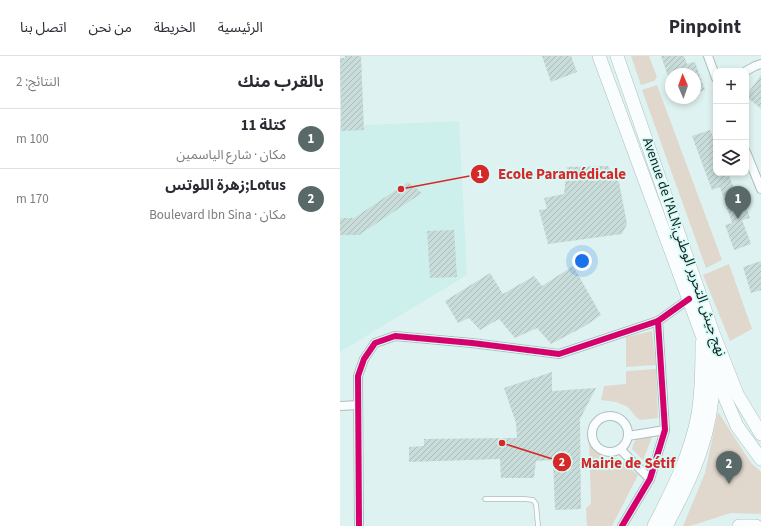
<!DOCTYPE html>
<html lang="ar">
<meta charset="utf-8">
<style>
body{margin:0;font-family:"Source Sans 3","Noto Sans Arabic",sans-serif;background:#f7f7f7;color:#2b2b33;direction:rtl}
.controls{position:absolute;right:12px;top:12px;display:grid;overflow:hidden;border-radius:8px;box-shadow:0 2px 6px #0003}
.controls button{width:36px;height:36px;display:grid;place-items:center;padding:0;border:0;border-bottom:1px solid #e1e1e2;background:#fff;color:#2b2b33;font:20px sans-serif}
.compass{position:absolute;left:325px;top:12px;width:36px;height:36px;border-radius:50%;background:#fff;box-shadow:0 2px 6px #0003;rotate:358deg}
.you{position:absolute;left:242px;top:205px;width:14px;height:14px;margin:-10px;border:3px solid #fff;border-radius:50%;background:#1a73e8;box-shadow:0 0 0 6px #1a73e833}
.badge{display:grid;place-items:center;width:26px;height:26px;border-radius:50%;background:#596968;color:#fff;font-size:13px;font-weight:700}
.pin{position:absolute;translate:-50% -33px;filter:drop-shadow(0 1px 2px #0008)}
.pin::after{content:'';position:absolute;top:21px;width:14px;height:12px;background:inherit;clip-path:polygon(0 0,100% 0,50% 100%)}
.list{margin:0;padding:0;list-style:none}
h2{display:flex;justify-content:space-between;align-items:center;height:52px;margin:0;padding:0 16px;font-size:17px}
h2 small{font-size:13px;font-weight:400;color:#7c7c81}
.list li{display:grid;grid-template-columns:26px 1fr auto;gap:12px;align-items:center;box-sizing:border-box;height:60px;padding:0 16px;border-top:1px solid #e1e1e2}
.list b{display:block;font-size:15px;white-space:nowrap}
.list p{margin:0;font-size:13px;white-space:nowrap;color:#7c7c81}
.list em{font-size:13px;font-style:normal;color:#7c7c81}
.icon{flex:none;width:22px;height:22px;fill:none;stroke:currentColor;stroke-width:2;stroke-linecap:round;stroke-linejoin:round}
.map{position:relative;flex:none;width:421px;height:470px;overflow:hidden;direction:ltr}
header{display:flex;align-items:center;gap:24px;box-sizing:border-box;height:56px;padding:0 20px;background:#fff;border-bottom:1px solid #e1e1e2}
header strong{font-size:19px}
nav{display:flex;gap:22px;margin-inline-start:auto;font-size:14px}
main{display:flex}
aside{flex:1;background:#fff}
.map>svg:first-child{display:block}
</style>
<header>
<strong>Pinpoint</strong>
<nav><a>الرئيسية</a><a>الخريطة</a><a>من نحن</a><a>اتصل بنا</a></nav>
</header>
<main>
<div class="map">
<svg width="421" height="470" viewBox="0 0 421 470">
<defs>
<pattern id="building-hatch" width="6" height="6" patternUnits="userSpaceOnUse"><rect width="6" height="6" fill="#c8dcda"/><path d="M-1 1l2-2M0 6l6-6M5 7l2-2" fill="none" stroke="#abbcbb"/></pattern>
</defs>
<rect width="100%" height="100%" fill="#def3f1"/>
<path fill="#cdf0ed" d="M119,65L127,219L0,296V70Z"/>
<g fill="#e1d8cd">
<path d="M291,0H309L317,21L314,25L301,29Z"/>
<path d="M317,29L382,204L366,212L302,34Z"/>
<path d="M389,208L412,273L390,285L363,219Z"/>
<path d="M312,275L316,309L286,311V281Z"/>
<path d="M316,313L318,362L300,364L296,361L288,351L276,346L261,344L264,330L286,328V315Z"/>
<path d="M378,356L411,407L421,416V458L391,457L350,470H343L365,417Z"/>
<path d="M313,379L303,404L292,393C295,380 301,381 313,379Z"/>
<path d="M249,386L263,403L278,402L298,419L272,470H247L246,452L251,448Z"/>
</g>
<g fill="url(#building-hatch)">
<path d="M5,0H21L24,74L1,75L0,2H5Z"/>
<path d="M202,0H231L237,16L211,26Z"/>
<path d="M321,0H344L347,8L355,6L365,34L355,37V18H331L328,20Z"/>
<path d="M421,19V53L406,40Z"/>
<path d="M370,74L376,88V117H388L395,135L400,133L410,162L402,164L411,188L394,194L385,169L392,167L380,131L372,134L352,80Z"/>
<path d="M268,110L279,126L287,168L282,178L208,188L199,154L207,153L204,142L224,138L227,111Z"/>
<path d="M68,126L82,137L19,179H0V162H14Z"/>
<path d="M114,174L117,221L90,222L87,175Z"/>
<path d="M421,205V234L411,237L403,211Z"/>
<path d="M233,210L261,259L245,270L211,288L197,272L175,282L159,263L140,274L129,262L118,267L105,245L150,217L163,238L194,220L202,230Z"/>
<path d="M212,316V335L256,332L240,363L241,453L215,454L213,404L196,405L194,422H161L160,403L69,406V391L84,390V383L177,382L176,367L164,332Z"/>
</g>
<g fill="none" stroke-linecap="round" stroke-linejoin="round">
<defs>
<path id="lane" d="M145,443H185L193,444L196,448L198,470"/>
<g id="street">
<path d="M368,0L376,22"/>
<path d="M406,15L415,10L421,8"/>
<path d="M406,96L421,133"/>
<path d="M0,350L18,349"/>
<circle cx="270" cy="378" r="18"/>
<path d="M288,380L325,374"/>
<path d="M280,393L310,423"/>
<path d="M19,470L18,320L24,303L35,287L55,280L132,287L219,298L318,265L349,243"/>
<path d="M282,470L310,423L325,374L318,265"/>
</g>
<g id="primary">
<path d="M259,0L386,344L397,370L421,403"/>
<path d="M277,0L373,277L397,338L421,378"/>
<path d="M314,470C332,435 351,398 358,358C362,335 362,311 362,287"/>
<path d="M326,470C352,422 374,375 373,319"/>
<path d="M399,470H416"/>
</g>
</defs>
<use href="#lane" stroke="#aebebc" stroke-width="5.5"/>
<use href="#street" stroke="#aebebc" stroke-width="10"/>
<use href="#primary" stroke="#aebebc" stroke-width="14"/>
<use href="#lane" stroke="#fafdfd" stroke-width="4"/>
<use href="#street" stroke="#fafdfd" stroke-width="8"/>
<use href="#primary" stroke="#fafdfd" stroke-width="13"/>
<defs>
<g id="cycleway">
<path d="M19,470L18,320L24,303L35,287L55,280L132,287L219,298L318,265L349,243"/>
<path d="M282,470L310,423L325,374L318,265"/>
</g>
</defs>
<use href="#cycleway" stroke="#d6fbf7" stroke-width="8"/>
<use href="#cycleway" stroke="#d6006c" stroke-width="6"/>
</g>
<g text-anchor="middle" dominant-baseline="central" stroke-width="3.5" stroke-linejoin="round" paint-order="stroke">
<g font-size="14" fill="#111f1e" stroke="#d6fbf7">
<text transform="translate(344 191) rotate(71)">Avenue de l'ALN;نهج جيش التحرير الوطني</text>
</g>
</g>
<path fill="none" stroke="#d62828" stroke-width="1.5" d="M61 133L140 118M162 387L222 406"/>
<g fill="#d62828" stroke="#d6fbf7" stroke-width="1.5">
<circle cx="61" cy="133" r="4"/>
<circle cx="162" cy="387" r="4"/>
<circle cx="140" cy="118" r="10"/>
<circle cx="222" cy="406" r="10"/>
</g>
<g font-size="12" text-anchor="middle" font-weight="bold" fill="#fff">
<text x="140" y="122">1</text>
<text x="222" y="410">2</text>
</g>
<g font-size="15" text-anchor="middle" font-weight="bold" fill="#d62828" stroke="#d6fbf7" stroke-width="3.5" stroke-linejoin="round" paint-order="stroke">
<text x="222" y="123">Ecole Paramédicale</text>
<text x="288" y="412">Mairie de Sétif</text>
</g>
</svg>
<div class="controls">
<button>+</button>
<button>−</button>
<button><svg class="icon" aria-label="layers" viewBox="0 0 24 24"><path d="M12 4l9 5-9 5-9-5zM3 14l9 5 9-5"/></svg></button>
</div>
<svg class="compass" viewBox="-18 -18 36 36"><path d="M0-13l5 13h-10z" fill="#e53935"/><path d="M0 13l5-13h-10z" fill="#7c7c81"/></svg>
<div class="you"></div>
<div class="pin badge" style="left:398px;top:163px">1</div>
<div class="pin badge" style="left:389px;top:428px">2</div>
</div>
<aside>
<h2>بالقرب منك<small>النتائج: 2</small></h2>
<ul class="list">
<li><span class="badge">1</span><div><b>كتلة 11</b><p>مكان · شارع الياسمين</p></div><em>100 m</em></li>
<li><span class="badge">2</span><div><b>Lotus;زهرة اللوتس</b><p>مكان · Boulevard Ibn Sina</p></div><em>170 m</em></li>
</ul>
</aside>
</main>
